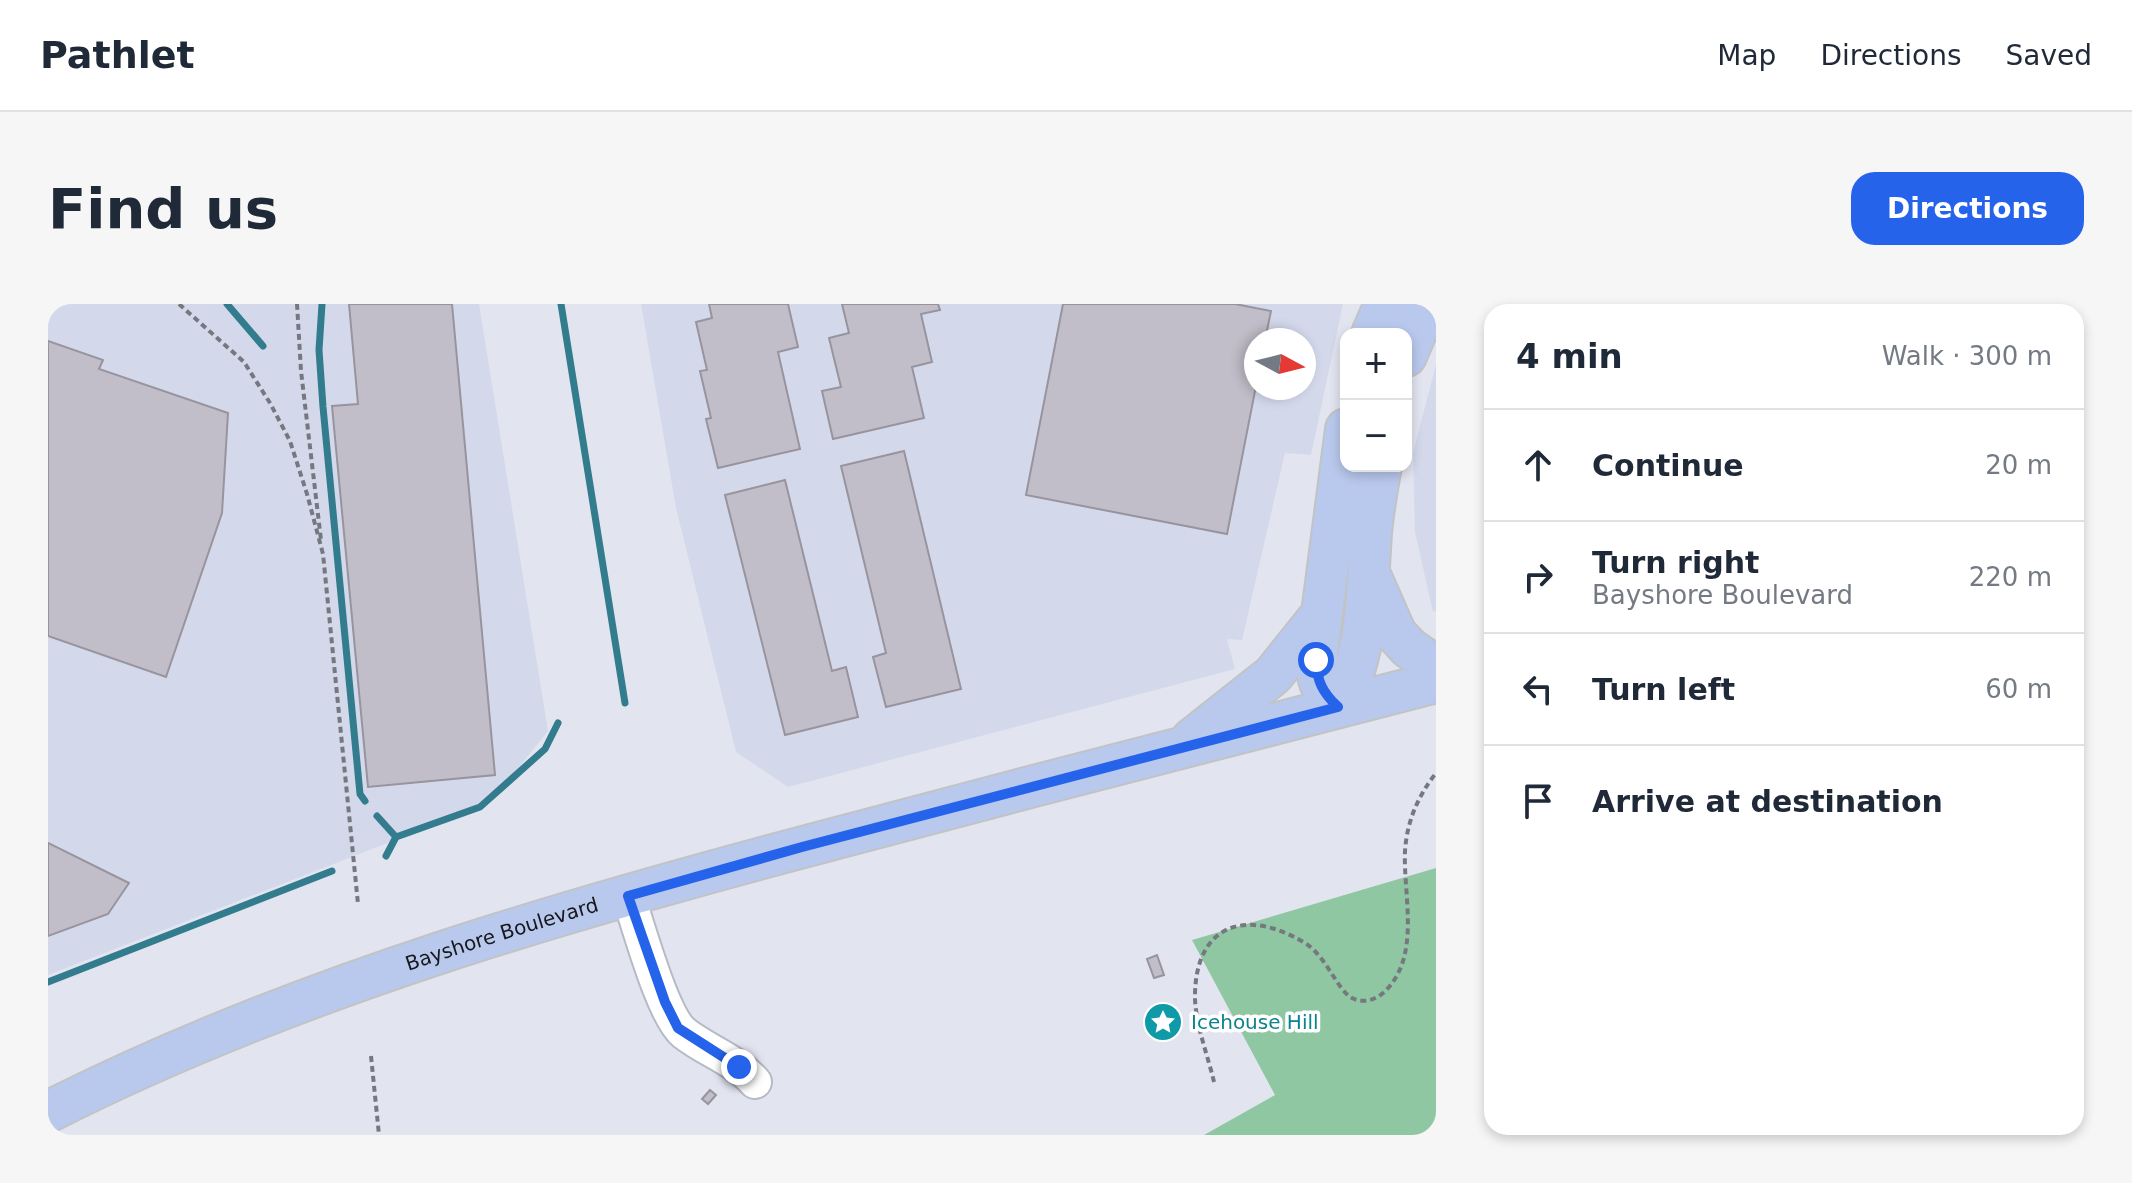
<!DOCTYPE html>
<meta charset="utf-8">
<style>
body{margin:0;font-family:"DejaVu Sans",sans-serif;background:#f6f6f7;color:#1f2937}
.controls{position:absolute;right:24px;top:24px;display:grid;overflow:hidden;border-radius:16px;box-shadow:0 4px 12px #0003}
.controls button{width:72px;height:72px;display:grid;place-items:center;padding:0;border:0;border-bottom:2px solid #e0e1e3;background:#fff;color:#1f2937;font:40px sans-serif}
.compass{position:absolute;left:1196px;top:24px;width:72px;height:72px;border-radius:50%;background:#fff;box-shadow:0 4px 12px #0003;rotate:97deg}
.stop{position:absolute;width:24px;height:24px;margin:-18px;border:6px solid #2563eb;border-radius:50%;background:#fff}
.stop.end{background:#2563eb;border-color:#fff;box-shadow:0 2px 8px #0008}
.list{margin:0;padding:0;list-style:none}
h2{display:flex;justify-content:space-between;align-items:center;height:104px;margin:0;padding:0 32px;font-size:34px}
h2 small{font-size:26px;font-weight:400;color:#747a83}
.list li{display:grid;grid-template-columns:52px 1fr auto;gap:24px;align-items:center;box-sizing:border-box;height:112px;padding:0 32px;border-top:2px solid #e0e1e3}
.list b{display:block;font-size:30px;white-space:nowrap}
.list p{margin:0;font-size:26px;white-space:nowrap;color:#747a83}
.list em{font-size:26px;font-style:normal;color:#747a83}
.icon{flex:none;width:44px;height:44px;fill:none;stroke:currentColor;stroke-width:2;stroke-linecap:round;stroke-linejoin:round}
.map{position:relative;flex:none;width:1388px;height:831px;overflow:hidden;border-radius:24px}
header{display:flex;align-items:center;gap:48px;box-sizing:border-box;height:112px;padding:0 40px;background:#fff;border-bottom:2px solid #e0e1e3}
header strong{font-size:38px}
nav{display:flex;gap:44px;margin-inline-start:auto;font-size:28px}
.intro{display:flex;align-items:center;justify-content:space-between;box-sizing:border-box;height:192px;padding:0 48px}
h1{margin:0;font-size:56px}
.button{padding:20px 36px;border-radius:24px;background:#2563eb;color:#fff;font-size:28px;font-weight:700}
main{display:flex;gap:48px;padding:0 48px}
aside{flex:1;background:#fff;border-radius:24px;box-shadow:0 4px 12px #0003}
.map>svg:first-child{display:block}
</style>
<header>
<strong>Pathlet</strong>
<nav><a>Map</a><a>Directions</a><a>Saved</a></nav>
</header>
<div class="intro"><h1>Find us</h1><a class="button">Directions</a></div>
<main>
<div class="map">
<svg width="1388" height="831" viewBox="0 0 1388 831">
<rect width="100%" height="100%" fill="#e2e5f0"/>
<g fill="#d3d9eb" fill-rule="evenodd">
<path d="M0,0H431L500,427L455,483L432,503L0,671Z"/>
<path d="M593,0H1295L1263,151L1237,149L1194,336L1179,335L1187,365L740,483L688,448L628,204ZM1208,36H1256V84H1208Z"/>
<path d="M1388,60V307L1385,308L1367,228L1365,149Z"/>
</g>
<path fill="#8fc7a3" d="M1388,564V831H1156L1227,791L1144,636Z"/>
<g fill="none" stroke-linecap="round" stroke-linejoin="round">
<g stroke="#327c8e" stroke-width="7">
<path d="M179,0L215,42"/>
<path d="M274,0L271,46L275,103L312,490L317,497"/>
<path d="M513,0L577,399"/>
<path d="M329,512L348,533"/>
<path d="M338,552L348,533L432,503L497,445L510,419"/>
<path d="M0,678L284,567"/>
</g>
</g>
<g fill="#c2bec9" stroke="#98949e" stroke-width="2">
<path d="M301,0H404L447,471L320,483L284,102L310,100Z"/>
<path d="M661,0H740L750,43L730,48L752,145L670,164L658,115L663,114L652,67L659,66L648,18L664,14Z"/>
<path d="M794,0H890L892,6L873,10L884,58L864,63L876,114L785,135L774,87L793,83L781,34L801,29Z"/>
<path d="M1015,0H1187L1223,7L1217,36H1208V82L1179,230L978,191Z"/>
<path d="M0,37L55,56L51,65L180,109L174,209L118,373L0,332Z"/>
<path d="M856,147L913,385L838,403L825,353L838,349L793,162Z"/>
<path d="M737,176L784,367L798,363L810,413L737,431L677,191Z"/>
<path d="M0,539L81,579L60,610L0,632Z"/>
<path d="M1109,651L1116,671L1106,674L1099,655Z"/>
<path d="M662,786L668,791L660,800L654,795Z"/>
</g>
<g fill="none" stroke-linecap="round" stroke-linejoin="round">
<defs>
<path id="minor" d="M580,592C591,622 614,711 636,729C659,747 688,756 707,778"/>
<g id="major">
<path d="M1324,30L1337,0"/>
<path d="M1358,52L1380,0"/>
<path d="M1322,271L1348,330L1361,344L1388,363"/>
<path d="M1290,403C1274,388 1269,377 1268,356L1298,125"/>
<path d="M1290,403C1320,352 1319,287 1323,229C1325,207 1329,184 1333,162"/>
<path d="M1144,435L1225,371L1273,311"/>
<path id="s1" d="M0,808C246,683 527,603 793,533C991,480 1190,429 1388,378"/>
</g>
</defs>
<use href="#minor" stroke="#b6bac4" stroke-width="36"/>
<use href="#major" stroke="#c2c3c4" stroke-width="44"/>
<g stroke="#767880" stroke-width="4" stroke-dasharray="6 4" stroke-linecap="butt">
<path d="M131,0L196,58L222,99L242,137L259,190L275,250L310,600"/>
<path d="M249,0L253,67L273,236"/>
<path d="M323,752L331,831"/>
<path d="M1166,778C1160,752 1148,722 1147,695C1146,620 1198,603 1257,639C1279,653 1289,686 1304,694C1318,701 1332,694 1341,683C1372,647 1355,589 1357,547C1359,517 1370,492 1388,469"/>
</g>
<use href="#minor" stroke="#fff" stroke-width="32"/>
<use href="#major" stroke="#b9c9ed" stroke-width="40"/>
</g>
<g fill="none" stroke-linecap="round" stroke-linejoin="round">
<path stroke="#2563eb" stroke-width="10" d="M691,763L630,724L617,698L580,592L754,543L1290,403C1274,388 1269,377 1268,356"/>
</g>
<defs>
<symbol id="sight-disc" viewBox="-11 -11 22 22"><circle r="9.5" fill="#0f9aa8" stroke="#fff"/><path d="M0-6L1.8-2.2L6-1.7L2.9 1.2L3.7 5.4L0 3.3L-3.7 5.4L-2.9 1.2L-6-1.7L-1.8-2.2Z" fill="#fff"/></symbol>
</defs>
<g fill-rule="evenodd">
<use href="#sight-disc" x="1093" y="696" width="44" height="44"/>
</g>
<g text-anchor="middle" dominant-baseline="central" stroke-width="7" stroke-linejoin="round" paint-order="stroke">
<g font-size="20" fill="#16171b" stroke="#fff">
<text stroke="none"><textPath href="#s1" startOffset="488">Bayshore Boulevard</textPath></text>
</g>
<g font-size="20" fill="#0d838f" stroke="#fff" text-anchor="start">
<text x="1143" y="718">Icehouse Hill</text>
</g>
</g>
</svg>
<div class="controls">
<button>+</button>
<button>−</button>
</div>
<svg class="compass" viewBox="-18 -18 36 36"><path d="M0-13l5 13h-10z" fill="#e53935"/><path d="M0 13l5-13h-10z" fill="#747a83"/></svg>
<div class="stop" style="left:1268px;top:356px"></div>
<div class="stop end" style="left:691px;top:763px"></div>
</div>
<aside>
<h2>4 min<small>Walk · 300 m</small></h2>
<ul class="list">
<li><svg class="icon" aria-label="ahead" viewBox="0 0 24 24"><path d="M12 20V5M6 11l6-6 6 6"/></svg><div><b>Continue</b></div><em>20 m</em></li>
<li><svg class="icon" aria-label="right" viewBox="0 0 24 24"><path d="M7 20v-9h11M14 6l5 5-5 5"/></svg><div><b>Turn right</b><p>Bayshore Boulevard</p></div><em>220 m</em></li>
<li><svg class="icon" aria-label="left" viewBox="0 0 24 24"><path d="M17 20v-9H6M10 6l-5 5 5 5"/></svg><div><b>Turn left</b></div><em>60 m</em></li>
<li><svg class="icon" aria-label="arrive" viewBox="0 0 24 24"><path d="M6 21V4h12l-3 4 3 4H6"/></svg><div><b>Arrive at destination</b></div></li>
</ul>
</aside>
</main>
